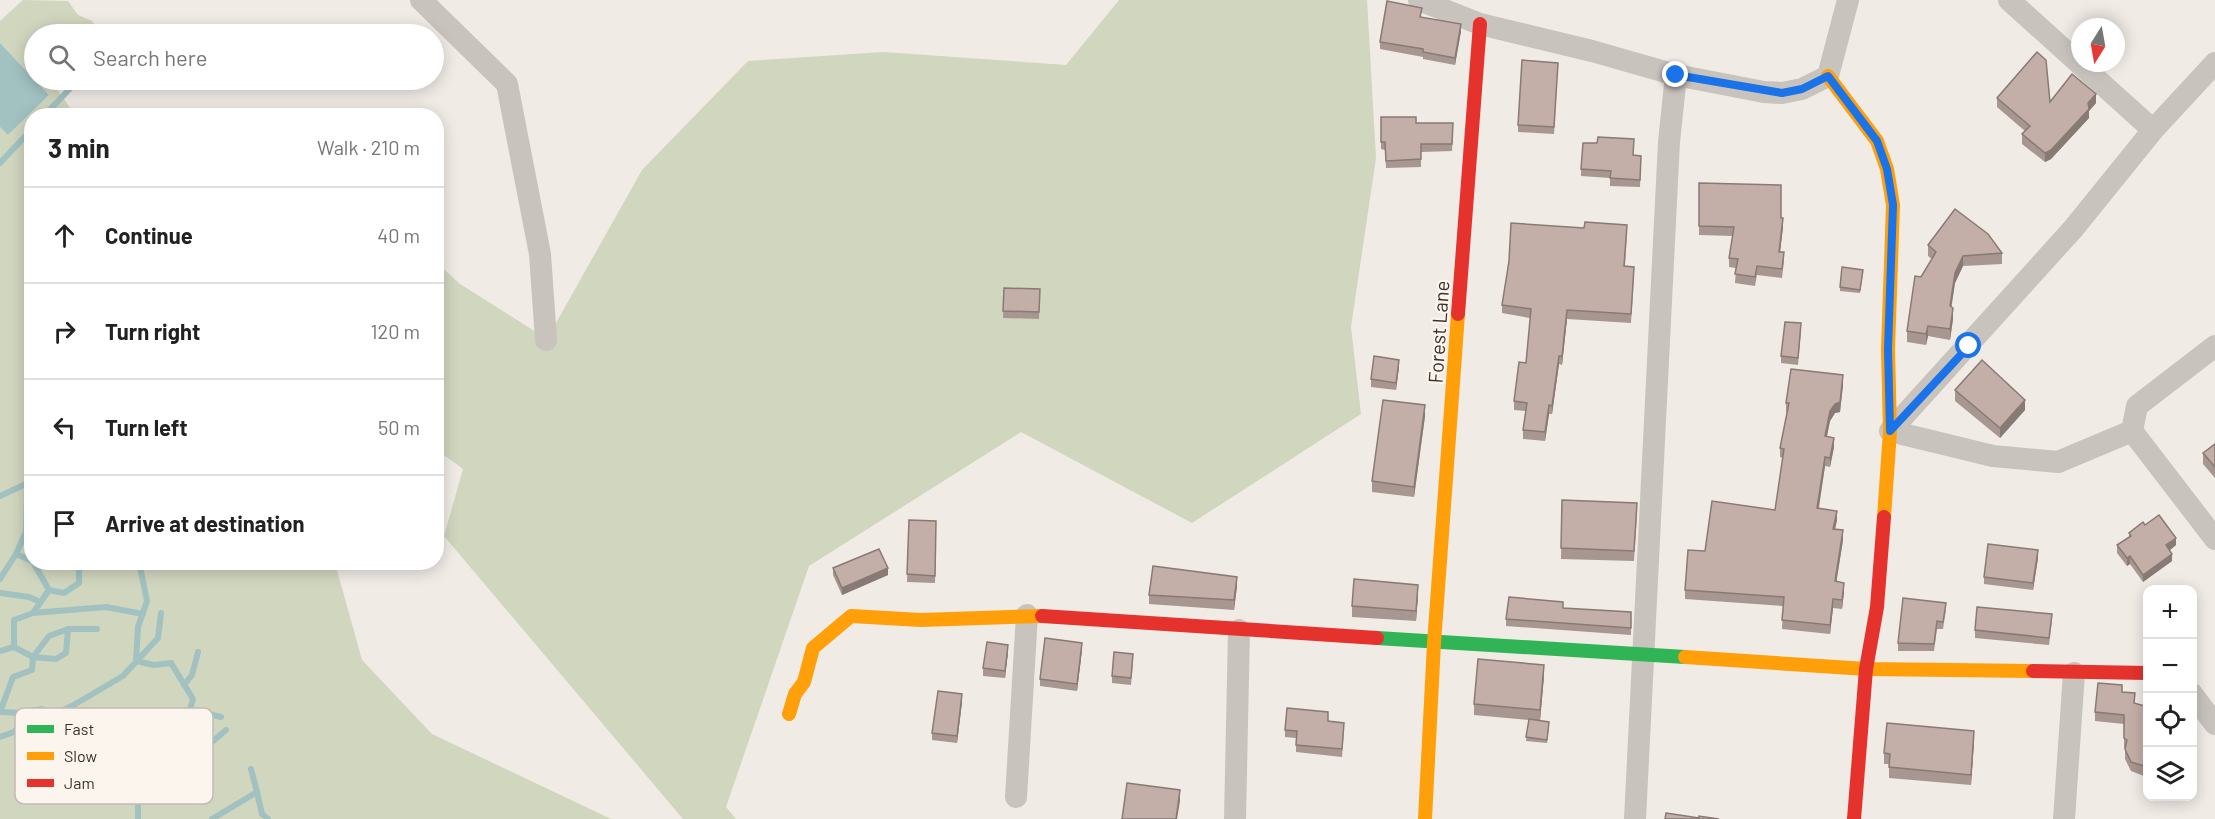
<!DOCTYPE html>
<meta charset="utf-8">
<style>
body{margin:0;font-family:Barlow,sans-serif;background:#f6f6f6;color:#222}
.controls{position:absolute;right:18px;bottom:18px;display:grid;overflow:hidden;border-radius:12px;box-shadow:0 3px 15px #0003}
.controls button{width:54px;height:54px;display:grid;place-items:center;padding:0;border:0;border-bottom:2px solid #e0e0e0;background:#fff;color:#222;font:30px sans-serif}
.compass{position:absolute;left:2071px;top:18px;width:54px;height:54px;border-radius:50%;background:#fff;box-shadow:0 3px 15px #0003;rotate:191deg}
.stop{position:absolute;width:18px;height:18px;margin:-14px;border:4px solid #1a73e8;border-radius:50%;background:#fff}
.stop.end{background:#1a73e8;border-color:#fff;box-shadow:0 2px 6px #0008}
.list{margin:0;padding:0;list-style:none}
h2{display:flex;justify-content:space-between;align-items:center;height:78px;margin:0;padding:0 24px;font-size:26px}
h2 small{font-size:20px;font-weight:400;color:#767676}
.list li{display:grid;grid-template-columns:39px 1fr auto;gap:18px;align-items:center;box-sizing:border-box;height:96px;padding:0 24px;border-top:2px solid #e0e0e0}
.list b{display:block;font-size:22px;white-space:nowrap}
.list em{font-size:20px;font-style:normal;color:#767676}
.icon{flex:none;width:33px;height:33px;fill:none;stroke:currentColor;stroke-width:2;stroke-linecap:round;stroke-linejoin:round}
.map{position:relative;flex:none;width:2215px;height:819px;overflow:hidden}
.search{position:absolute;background:#fff;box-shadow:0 3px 15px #0003;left:24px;top:24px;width:420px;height:66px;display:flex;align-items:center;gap:15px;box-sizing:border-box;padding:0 21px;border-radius:33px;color:#767676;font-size:22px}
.panel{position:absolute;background:#fff;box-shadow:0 3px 15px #0003;left:24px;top:108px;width:420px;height:462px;border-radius:24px}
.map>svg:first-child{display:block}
</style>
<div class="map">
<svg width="2215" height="819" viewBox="0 0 2215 819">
<rect width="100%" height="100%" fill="#f0ebe5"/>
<g fill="#d1d6bf">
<path d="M23,0L68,1L78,15L92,21L99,32L97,34H34V79L0,43V21Z"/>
<path d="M1119,0H1367L1376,158L1351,327L1361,414L1192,523L1021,432L809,566L726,807L736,819H683L444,536L463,469L437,450L436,262L460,284L547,339L642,170L748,61L883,52L1066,65Z"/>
<path d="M35,80H67L57,89L75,115L32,116V562L335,563L362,660L432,734L611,819H0V127L8,135L49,95Z"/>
</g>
<path fill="#a1c2c1" d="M0,43L49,95L8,135L0,127Z"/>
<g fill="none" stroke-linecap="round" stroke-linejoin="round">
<g stroke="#a1c2c1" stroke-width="6">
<path d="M44,116L78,80"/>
<path d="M0,163L32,129"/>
<path d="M27,483L26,532L16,554L32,561"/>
<path d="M0,496L32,481"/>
<path d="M33,562L49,590L33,613L14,620V647L33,657L32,670L13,677L0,712L22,713L42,709L51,716L72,706L123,676L158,638L161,613"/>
<path d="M0,579L16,554"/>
<path d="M49,590L64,593L79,583V567H109"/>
<path d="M0,593L29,597L40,602"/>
<path d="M33,613L106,607L143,614"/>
<path d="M0,651L14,647"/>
<path d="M33,657L49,636L68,629H97"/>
<path d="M33,657L56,659L66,653L68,629"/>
<path d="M184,685L192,675L198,652"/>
<path d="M72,706L71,734L88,750L122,761L133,777L138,793V819"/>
<path d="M190,710L221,717"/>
<path d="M178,734L190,744L212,742L226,730"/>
<path d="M0,737L14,732L32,711"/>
<path d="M122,761L134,750L132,728L152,722L164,738L183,733L193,699L171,663L154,665L136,661L138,627L147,601L139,562"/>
<path d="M257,792L262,814L268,819"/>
<path d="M212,819L257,792L251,769"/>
</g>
<g stroke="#c9c3be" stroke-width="22">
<path d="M421,0L507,84L540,254L546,340"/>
<path d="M1419,0L1480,24L1592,51L1676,75L1764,92L1782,93L1802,89L1828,76L1848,0"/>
<path d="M2009,0L2153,130"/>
<path d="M2215,346L2137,406L2132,431L2215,539"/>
<path d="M2132,431L2058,462L1993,456L1890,431L2073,229L2153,130L2215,63"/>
<path d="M2192,694L2215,724"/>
<path d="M1016,797L1027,615"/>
<path d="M1235,819L1239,630"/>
<path d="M1635,819L1669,142L1676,75"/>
<path d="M2064,819L2074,673"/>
</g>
<path stroke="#30b455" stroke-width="14" d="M1377,638L1685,657"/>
<g stroke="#ff9f0a" stroke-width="14">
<path d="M1828,76L1877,141L1887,169L1893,205L1888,349L1890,431L1884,517"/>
<path d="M1685,657L1866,669L2033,671"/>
<path d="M789,714L795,694L804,682L813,648L851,616L921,620L1042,616"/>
<path d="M1425,819L1434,643L1458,314"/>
</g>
<g stroke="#e5322d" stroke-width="14">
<path d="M1458,314L1480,24"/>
<path d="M1042,616L1377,638"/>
<path d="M2033,671L2148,673"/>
<path d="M1854,819L1866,669L1877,607L1884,517"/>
</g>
</g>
<g fill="#a89690">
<path d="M1422,17L1461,31L1455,65L1423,59V57L1380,49V42Z"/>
<path d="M1558,63L1554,134L1518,132V125Z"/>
<path d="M1997,98L2050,102L2096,103L2089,111V118L2051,159L2045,162L2022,144V134L2025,131L1997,107Z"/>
<path d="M1381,117L1453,130L1452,151L1421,152V167L1386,168L1385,150L1381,149Z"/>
<path d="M1633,155L1641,163L1640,187L1610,186V178L1581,176V169Z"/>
<path d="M1699,183L1781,218L1783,227L1780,252L1784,261L1782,278L1757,275L1755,286L1735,283L1736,268L1729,267V258L1733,236L1699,235Z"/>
<path d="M1627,233L1625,266L1634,276L1631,323L1567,319L1562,365L1559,364L1552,414H1549L1545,441L1523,439V430L1526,411L1514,410V401L1526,363L1530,318L1502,313V305Z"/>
<path d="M1928,245L2002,253V264L1963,266L1955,283L1951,307L1953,319L1950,340L1928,336L1926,345L1907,342V331L1921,277L1932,259L1928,256Z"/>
<path d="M1863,273L1860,293L1840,291V287Z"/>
<path d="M1004,288L1040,289L1039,319L1003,318Z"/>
<path d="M1801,331L1798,365L1781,363V356Z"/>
<path d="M1399,367L1396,390L1371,387V379Z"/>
<path d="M1843,385L1840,412L1835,413L1830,421L1827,436L1834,447L1830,467L1825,466L1819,508L1837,520L1835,529L1843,540L1836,582L1844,592L1842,609L1833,608L1830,634L1782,629L1783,606L1685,599V590L1705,551L1775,510L1783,458L1780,457V448L1787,412H1786V403Z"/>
<path d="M1955,390L2025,410L2000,438L1955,401Z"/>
<path d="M1425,416L1414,497L1372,492V481Z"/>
<path d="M2215,444V478L2203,464V453Z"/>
<path d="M1562,500L1637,514L1634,561L1561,559Z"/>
<path d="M909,520L936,521L935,583L907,582Z"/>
<path d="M2145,525L2176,545L2170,550L2172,561L2143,582L2130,564L2127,566L2117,553V545L2129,537V533Z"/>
<path d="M2038,558L2033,590L1984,584V577Z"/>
<path d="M833,568L888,575L842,595L833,575Z"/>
<path d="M1237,586L1234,610L1149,604V595Z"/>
<path d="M1418,595L1416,621L1352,617V606Z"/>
<path d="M1946,610L1943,629H1937L1934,651H1898V643Z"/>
<path d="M1631,612V635L1506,626V619Z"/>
<path d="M2052,621L2049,645L1975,638V630Z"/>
<path d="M1082,650L1077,691L1040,686V679Z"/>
<path d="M1008,652L1005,678L983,676V668Z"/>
<path d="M1133,661L1131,685L1112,683V676Z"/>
<path d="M1544,676L1540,720L1549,726L1547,743L1526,741L1529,720L1474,715V704Z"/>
<path d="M2122,692L2135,703L2148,707V774L2144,776L2131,771L2125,759V749L2124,747V724L2095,721V712Z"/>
<path d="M962,702L957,743L932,740V733Z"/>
<path d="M1328,721L1344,730L1342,757L1296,752V738L1285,737V730Z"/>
<path d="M1974,741L1971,785L1889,778V764H1884V753Z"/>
</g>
<g fill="#887a75">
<path d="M1461,24V31L1455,65V58Z"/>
<path d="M2096,94V103L2089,111V118L2051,159L2045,162V153Z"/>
<path d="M1783,218V227L1779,261V252Z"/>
<path d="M1963,256V266L1955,283L1950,317V306L1955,273Z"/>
<path d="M1953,308V319L1950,340V329Z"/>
<path d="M1567,310V319L1562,365V356Z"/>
<path d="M1928,326V336L1926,345V334Z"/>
<path d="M1559,356V364L1552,414V406Z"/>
<path d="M1399,360V367L1396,390V383Z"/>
<path d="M1843,375V385L1840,412L1835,413L1830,421L1825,445V436L1830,411L1835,404Z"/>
<path d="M2025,400V410L2000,438V428Z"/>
<path d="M1425,405V416L1414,497V487Z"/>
<path d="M1549,405V414L1545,441V432Z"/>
<path d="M1834,438V447L1830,467V458Z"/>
<path d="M1825,457V466L1817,517V508Z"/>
<path d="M1837,511V520L1833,538V529Z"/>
<path d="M1843,530V540L1835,591V581Z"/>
<path d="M2176,538V545L2166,553V545Z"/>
<path d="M2038,550V558L2033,590V583Z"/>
<path d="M2172,554V561L2143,582V575Z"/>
<path d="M2130,556V564L2127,566V558Z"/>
<path d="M888,568V575L842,595V588Z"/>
<path d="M1237,577V586L1234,610V600Z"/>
<path d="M1844,583V592L1842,609V600Z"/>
<path d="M1418,585V595L1416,621V611Z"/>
<path d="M1833,599V608L1830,634V625Z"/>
<path d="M1082,643V650L1077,691V684Z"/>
<path d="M1008,645V652L1005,678V671Z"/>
<path d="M1544,665V676L1540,721V710Z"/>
<path d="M962,694V702L957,743V736Z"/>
<path d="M1974,731V741L1971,785V775Z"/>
<path d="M2148,764V774L2144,776V766Z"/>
<path d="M1180,790V801L1177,819H1176Z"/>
</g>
<g fill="#c3afa7" stroke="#887a75" stroke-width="1.5">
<path d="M1387,1L1422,8L1420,17L1461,24L1455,58L1423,52V49L1380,42Z"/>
<path d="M2037,52L2046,60L2050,102L2072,74L2096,94L2088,103L2089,109L2051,150L2045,153L2022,134L2030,126L1997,98Z"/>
<path d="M1522,60L1558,63L1554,127L1518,125Z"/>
<path d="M1381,117H1416V123H1453L1452,144H1421V159L1386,161L1385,142H1381Z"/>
<path d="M1598,137L1634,139L1633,155L1641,156L1640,180L1610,178L1611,171L1581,169L1583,143H1597Z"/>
<path d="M1699,183L1781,185V218H1783L1779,252H1784L1782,269L1757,266L1755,277L1735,274L1738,259L1729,258L1734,227L1699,226Z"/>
<path d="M1955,209L1988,234L2002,253L1963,256L1955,273L1950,306L1953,308L1950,329L1928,326L1926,334L1907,331L1915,276L1921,277L1936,252L1928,245Z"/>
<path d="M1585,222L1627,225L1624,266L1634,267L1631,314L1567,310L1562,356H1559L1552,406L1549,405L1545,432L1523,430L1527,403L1514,401L1519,362L1526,363L1531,309L1502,305L1509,261L1511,223L1584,228Z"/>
<path d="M1842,267L1863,270L1860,290L1840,287Z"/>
<path d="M1004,288L1040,289L1039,312L1003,311Z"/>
<path d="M1785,322L1801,323L1798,358L1781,356Z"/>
<path d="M1374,356L1399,360L1396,383L1371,379Z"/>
<path d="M1982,360L2025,400L2000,428L1955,390Z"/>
<path d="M1791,369L1843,375L1840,402L1835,404L1830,411L1825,436L1834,438L1830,458L1825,457L1817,508L1837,511L1833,529L1843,530L1835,581L1844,583L1842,600L1833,599L1830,625L1782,620L1784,597L1685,590L1688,550L1705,551L1712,501L1775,510L1784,449L1780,448L1789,403H1786Z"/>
<path d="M1383,400L1425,405L1414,487L1372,481Z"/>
<path d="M2215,444V467L2203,453Z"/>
<path d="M1562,500L1637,503L1634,551L1561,548Z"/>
<path d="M2159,515L2176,538L2166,545L2172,554L2143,575L2130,556L2127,558L2117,545L2131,536L2129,533L2143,522L2145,525Z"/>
<path d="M909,520L936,521L935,576L907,574Z"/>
<path d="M1988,544L2038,550L2033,583L1984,577Z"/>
<path d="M879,549L888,568L842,588L833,568Z"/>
<path d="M1153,566L1237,577L1234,600L1149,595Z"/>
<path d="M1354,579L1418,585L1416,611L1352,606Z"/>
<path d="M1509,597L1563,602V608L1631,612V628L1506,619Z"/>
<path d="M1903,598L1946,603L1943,622L1937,621L1934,644L1898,643Z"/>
<path d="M1977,607L2052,614L2049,638L1975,630Z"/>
<path d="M1045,638L1082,643L1077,684L1040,679Z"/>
<path d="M987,642L1008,645L1005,671L983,668Z"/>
<path d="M1114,652L1133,654L1131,678L1112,676Z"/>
<path d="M1478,659L1544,665L1540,710L1474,704Z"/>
<path d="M2098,683L2122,685V692L2135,693L2134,703L2148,707V764L2144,766L2131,762L2125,749L2127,740L2124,738V715L2095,712Z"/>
<path d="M938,691L962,694L957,736L932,733Z"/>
<path d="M1287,708L1328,712V721L1344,723L1342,749L1296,745L1297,731L1285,730Z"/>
<path d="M1529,719L1549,722L1547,740L1526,737Z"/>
<path d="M1887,723L1974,731L1971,775L1889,767L1890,754L1884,753Z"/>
<path d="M1127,783L1180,790L1176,819H1122Z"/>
<path d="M1666,813L1699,818V816L1719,819H1665Z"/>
</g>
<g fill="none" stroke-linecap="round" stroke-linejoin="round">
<path stroke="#1a73e8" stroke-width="8" d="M1676,75L1782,93L1802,89L1828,76L1877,141L1887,169L1893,205L1888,349L1890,431L1969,346"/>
</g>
<g text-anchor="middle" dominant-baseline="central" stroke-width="4.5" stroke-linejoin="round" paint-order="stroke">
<g font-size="20" fill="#3b302b" stroke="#fbf5ee">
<text transform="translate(1438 332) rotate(-86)">Forest Lane</text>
</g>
</g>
<rect x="15" y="708" width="198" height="96" rx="9" fill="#fbf5ee" stroke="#c1bab4" stroke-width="1.5"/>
<rect x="27" y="725" width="27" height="8" fill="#30b455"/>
<rect x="27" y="752" width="27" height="8" fill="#ff9f0a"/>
<rect x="27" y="779" width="27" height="8" fill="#e5322d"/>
<g font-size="16" fill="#3b302b">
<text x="64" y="735">Fast</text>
<text x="64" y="762">Slow</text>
<text x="64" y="789">Jam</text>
</g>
</svg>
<div class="controls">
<button>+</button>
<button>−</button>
<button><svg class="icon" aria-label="locate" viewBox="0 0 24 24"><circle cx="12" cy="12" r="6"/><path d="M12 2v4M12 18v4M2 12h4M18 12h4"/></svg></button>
<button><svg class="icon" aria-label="layers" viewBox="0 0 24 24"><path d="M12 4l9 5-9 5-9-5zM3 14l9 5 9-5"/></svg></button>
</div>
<svg class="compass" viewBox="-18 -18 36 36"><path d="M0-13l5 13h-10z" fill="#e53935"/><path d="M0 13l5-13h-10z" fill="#767676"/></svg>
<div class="stop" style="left:1969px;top:346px"></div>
<div class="stop end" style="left:1676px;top:75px"></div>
<div class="search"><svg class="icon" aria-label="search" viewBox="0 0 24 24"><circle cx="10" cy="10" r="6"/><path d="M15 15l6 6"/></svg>Search here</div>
<section class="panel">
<h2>3 min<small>Walk · 210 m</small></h2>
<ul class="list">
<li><svg class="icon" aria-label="ahead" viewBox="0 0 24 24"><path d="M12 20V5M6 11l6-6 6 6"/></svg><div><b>Continue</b></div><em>40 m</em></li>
<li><svg class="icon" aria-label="right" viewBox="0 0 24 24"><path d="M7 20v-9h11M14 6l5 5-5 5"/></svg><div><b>Turn right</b></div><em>120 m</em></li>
<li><svg class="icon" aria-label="left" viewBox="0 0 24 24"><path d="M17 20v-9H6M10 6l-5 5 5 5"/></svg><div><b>Turn left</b></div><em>50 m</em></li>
<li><svg class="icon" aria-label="arrive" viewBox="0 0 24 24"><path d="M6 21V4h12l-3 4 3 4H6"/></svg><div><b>Arrive at destination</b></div></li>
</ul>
</section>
</div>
